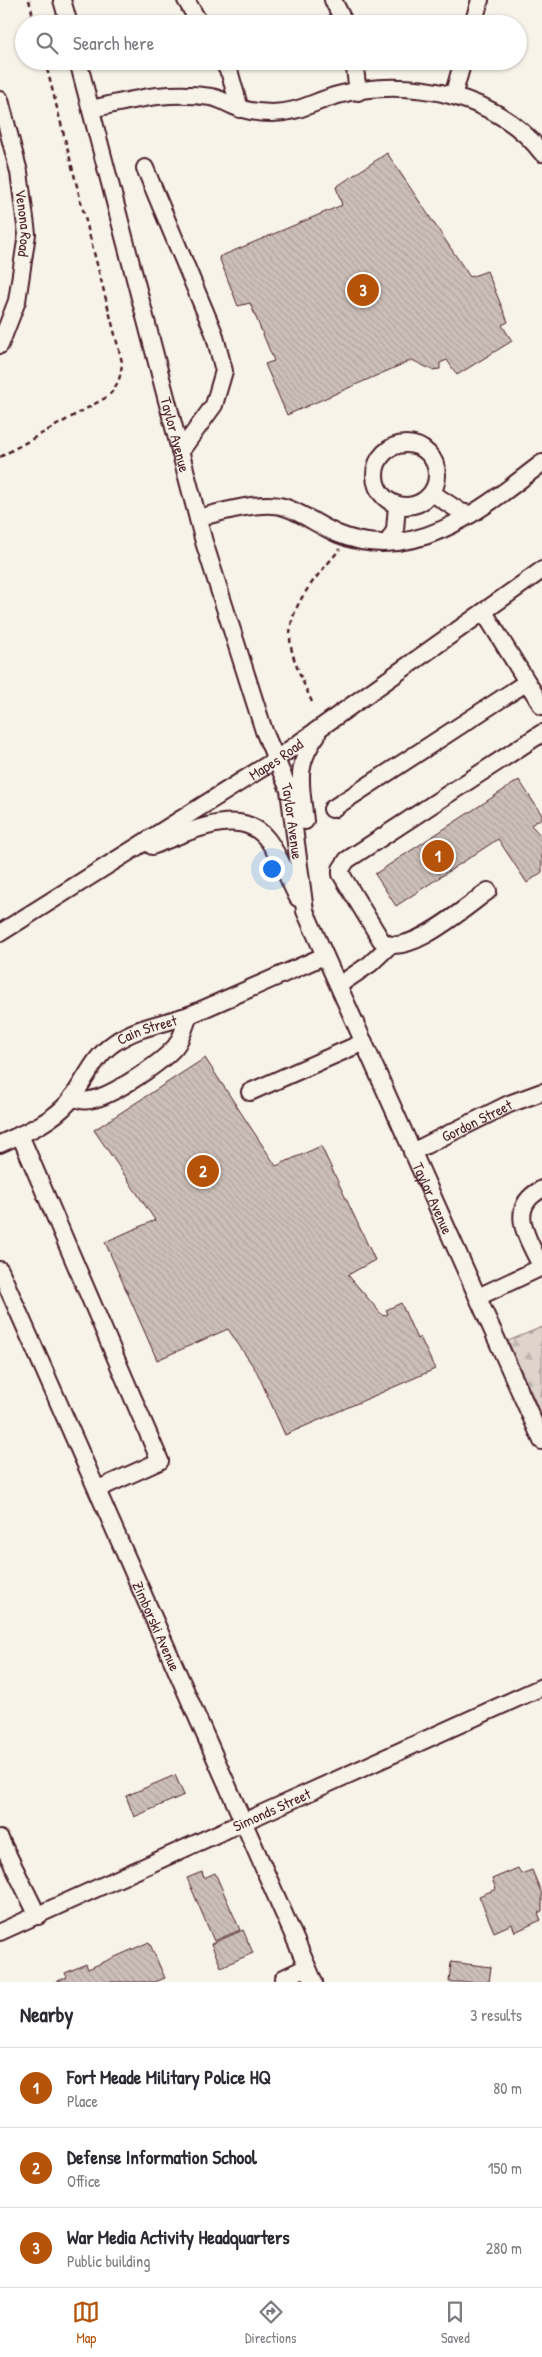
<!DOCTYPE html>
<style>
body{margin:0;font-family:"Patrick Hand",sans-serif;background:#f7f7f7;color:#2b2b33}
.you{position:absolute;left:271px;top:868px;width:18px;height:18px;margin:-12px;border:4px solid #fff;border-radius:50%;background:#1a73e8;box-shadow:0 0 0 8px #1a73e833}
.badge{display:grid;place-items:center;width:32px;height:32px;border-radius:50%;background:#b45309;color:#fff;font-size:16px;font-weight:700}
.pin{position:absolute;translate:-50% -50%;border:2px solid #fff;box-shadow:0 1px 5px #0006}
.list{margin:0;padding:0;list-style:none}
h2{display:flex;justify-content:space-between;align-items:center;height:65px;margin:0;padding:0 20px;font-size:21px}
h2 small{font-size:16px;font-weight:400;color:#7c7c81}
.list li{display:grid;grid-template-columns:32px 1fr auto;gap:15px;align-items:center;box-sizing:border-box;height:80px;padding:0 20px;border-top:1px solid #e1e1e2}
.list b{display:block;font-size:19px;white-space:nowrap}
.list p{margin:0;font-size:16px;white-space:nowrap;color:#7c7c81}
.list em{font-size:16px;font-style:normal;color:#7c7c81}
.icon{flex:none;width:28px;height:28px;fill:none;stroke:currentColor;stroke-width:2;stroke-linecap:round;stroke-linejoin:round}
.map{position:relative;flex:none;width:542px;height:1982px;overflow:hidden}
.search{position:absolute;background:#fff;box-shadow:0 1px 4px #0004;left:15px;right:15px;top:15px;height:55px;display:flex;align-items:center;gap:12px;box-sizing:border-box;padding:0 18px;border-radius:28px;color:#7c7c81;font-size:19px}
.sheet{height:305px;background:#fff}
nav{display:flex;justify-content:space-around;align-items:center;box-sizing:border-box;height:70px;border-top:1px solid #e1e1e2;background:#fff;font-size:14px;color:#7c7c81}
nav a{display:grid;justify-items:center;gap:2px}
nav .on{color:#b45309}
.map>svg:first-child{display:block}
</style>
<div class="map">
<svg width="542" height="1982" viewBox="0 0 542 1982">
<defs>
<pattern id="forest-firs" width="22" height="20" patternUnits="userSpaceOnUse" patternTransform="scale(1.25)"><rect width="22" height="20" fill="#ded4cc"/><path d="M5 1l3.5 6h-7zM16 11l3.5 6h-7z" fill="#c0b6af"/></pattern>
<pattern id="building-back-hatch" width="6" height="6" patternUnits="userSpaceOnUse" patternTransform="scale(1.25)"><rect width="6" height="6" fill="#ccbfb9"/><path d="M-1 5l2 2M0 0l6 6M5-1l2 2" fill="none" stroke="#b1a49f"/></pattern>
</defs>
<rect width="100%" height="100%" fill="#f7f3e8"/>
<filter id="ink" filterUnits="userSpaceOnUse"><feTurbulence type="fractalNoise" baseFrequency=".02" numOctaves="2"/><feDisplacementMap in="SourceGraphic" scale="10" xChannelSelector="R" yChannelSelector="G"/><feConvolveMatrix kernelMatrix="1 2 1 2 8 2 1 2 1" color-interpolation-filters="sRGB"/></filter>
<g filter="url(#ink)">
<path fill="url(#forest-firs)" stroke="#947a7c" d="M542,1327V1416L508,1341Z"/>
<g fill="url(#building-back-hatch)" stroke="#4a1f2b">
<path d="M387,153L470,277L487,271L508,322L502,325L512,341L457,375L447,360L440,363V369L432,370L412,360L287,415L265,364L274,361L250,303L238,306L219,257L342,205L336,187Z"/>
<path d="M519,780L542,815V818L531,825L542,837V872L527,883L498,839L396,906L375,874Z"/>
<path d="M205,1058L276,1166L321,1146L375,1260L348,1275L383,1316L388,1314L386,1310L401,1303L417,1339L420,1337L435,1369L285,1435L257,1372L228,1329L157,1360L105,1242L155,1220L94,1130Z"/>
<path d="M175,1775L184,1795L134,1817L126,1796Z"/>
<path d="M518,1868L521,1874L532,1870L542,1894V1911L538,1913L541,1920L515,1932L512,1924L494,1932L479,1896L496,1889L492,1879Z"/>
<path d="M202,1872L204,1878L215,1873L240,1930L214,1941L187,1878Z"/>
<path d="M243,1930L253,1953L221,1967L211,1944Z"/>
<path d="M149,1942L165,1978L155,1982H55L67,1977L65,1973L86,1964L88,1969Z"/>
<path d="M451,1962L491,1967L489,1982H449Z"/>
</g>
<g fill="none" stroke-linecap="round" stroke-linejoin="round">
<defs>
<g id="minor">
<path d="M62,0L69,24"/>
<path d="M186,0L200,24"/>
<path d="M333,0L345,24"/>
<path d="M473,24L480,0"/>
<path id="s1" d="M78,61L204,542L264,731L289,790L305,911L542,1441"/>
<path d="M223,61L230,74L240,109"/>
<path d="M354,61L358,92"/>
<path d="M453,96L463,61"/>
<path id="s2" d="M0,100L19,172L27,234L17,301L0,345"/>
<path d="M91,109C133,100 167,90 211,97C220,98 229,105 239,108C248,111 262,113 272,113C298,113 315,101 338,95C407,76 497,94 542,153"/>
<path d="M145,168L214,333L224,371L214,405L180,452"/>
<circle cx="406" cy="475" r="31"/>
<path d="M432,493L461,512L471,514"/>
<path d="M198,518C220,512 262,500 284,507C303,513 319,526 338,534C415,566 485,507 542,463"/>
<path d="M388,542L395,530L397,505"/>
<path d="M484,612L542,706"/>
<path d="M332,809L527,682"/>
<path d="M305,821C301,785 294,766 317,735"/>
<path d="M152,846C184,834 240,804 267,839C279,854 289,881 298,898"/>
<path d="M488,891C468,905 404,962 381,940L341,874V869L347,860L542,733"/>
<path id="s3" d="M0,933L275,760L542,570"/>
<path d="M339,985L370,964L390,945"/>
<path d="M250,1092L364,1042"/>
<path d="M72,1097C80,1100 86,1102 94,1099C115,1094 161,1063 175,1047C182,1039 185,1025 189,1015"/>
<path d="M20,1135L160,1461L98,1489"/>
<path id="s4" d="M0,1144C24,1133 50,1123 68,1103C85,1083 92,1058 114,1043C138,1026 165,1024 192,1014L324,956"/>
<path id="s5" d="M412,1152L509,1104L542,1092"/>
<path d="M542,1268C529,1240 505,1208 542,1189"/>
<path id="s6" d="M0,1270L314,1982"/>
<path d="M478,1297L542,1267"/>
<path d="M0,1839L38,1916"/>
<path id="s7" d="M0,1932L542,1687"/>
<path d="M284,1982V1978L307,1967"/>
</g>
</defs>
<use href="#minor" stroke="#4a1f2b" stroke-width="20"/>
<g stroke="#4a1f2b" stroke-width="2.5" stroke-dasharray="5 4" stroke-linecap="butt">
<path d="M29,0L35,24"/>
<path d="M0,457L107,397C118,386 121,377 122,362L45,61"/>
<path d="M312,702C304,684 295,666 291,647C284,608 317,577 340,549"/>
</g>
<use href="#minor" stroke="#f7f3e8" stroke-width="16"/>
</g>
</g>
<g text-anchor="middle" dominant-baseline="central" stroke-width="4.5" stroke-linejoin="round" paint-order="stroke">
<g font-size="15" fill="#4a1f2b" stroke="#f7f3e8">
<text stroke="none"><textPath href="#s2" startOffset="126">Venona Road</textPath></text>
<text stroke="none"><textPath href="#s1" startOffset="386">Taylor Avenue</textPath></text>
<text stroke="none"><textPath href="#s3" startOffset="326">Mapes Road</textPath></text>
<text stroke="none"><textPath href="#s1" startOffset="791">Taylor Avenue</textPath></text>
<text stroke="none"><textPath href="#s4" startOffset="192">Cain Street</textPath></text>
<text stroke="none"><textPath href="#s5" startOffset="72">Gordon Street</textPath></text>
<text stroke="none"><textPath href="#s1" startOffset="1196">Taylor Avenue</textPath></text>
<text stroke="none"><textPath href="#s6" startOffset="389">Zimborski Avenue</textPath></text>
<text stroke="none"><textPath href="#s7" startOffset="298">Simonds Street</textPath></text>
</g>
</g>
</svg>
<div class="you"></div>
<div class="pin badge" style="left:438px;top:856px">1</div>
<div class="pin badge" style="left:203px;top:1171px">2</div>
<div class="pin badge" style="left:363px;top:290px">3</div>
<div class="search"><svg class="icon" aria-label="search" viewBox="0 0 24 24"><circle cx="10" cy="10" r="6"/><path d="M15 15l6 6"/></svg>Search here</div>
</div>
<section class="sheet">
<h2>Nearby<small>3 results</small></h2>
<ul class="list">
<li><span class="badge">1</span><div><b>Fort Meade Military Police HQ</b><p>Place</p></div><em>80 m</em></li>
<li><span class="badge">2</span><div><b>Defense Information School</b><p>Office</p></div><em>150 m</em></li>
<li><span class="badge">3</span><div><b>War Media Activity Headquarters</b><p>Public building</p></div><em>280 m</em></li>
</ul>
</section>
<nav>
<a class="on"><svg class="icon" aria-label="map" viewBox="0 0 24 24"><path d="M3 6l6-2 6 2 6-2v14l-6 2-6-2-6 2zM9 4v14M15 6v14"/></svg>Map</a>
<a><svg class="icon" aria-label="directions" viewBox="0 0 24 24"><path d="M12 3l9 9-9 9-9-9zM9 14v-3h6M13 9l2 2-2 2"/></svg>Directions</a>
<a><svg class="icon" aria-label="saved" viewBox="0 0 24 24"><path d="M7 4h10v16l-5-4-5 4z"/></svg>Saved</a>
</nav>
